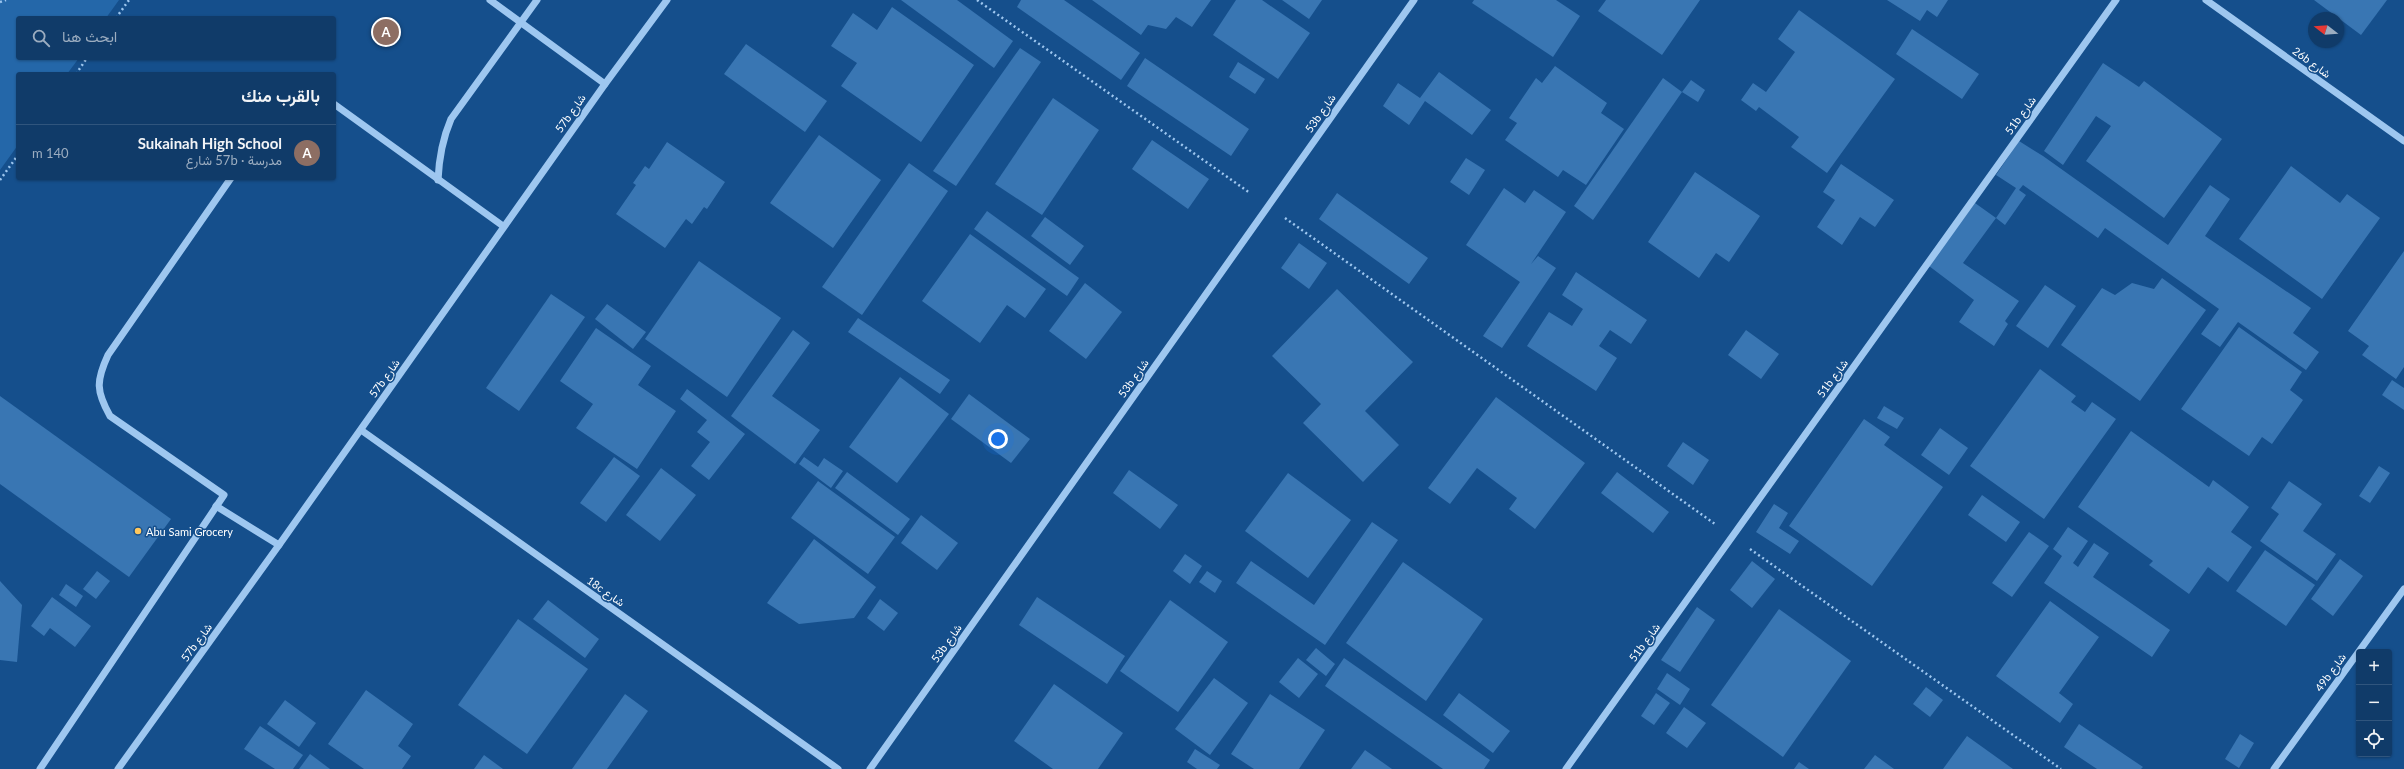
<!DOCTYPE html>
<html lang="ar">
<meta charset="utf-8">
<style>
body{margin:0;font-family:Lato,Vazirmatn,sans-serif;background:#1e4671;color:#f1f3f6;direction:rtl}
.controls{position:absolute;right:12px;bottom:12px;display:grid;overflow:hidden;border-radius:4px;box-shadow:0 1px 3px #0004}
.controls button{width:36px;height:36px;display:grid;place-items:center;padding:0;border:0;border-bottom:1px solid #30557d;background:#103b69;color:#f1f3f6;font:20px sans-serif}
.compass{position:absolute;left:2308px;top:12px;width:36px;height:36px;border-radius:50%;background:#103b69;box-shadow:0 1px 3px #0004;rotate:287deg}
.you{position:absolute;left:998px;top:439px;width:14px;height:14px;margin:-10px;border:3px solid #fff;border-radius:50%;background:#1a73e8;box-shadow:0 0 0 6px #1a73e833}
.badge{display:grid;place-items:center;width:26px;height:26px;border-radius:50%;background:#e797bd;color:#fff;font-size:13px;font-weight:700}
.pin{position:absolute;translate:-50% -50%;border:2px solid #fff;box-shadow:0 1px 4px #0006}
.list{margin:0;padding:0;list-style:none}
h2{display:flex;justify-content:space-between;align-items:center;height:52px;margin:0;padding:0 16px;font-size:17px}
h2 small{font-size:13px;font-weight:400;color:#9cadc0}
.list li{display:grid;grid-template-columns:26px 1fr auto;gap:12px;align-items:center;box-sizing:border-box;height:56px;padding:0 16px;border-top:1px solid #30557d}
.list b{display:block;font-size:15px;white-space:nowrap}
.list p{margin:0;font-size:13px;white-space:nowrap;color:#9cadc0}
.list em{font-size:13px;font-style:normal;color:#9cadc0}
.icon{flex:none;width:22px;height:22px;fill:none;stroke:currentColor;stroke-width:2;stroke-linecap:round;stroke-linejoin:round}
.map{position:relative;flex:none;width:2404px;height:769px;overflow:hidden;direction:ltr}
.search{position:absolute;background:#103b69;box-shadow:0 1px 3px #0004;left:16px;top:16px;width:320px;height:44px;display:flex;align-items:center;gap:10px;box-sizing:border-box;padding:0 14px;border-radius:4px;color:#9cadc0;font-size:15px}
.panel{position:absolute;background:#103b69;box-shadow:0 1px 3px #0004;left:16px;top:72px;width:320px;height:108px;border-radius:4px;direction:rtl}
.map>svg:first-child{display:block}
</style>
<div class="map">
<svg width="2404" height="769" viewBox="0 0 2404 769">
<rect width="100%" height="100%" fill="#154f8c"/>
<path fill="#2467a9" d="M0,0H119L106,18H18V58H79L67,74H18V145L0,170Z"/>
<g fill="#3976b3">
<path d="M901,0H957L1013,41L994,68Z"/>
<path d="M1021,0H1064L1140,53L1121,80L1017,7Z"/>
<path d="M1092,0H1211L1192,27L1176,17L1166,29L1148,25L1141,35Z"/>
<path d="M1236,0H1262L1310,33L1278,79L1213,35Z"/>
<path d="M1282,0H1322L1309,19Z"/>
<path d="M1474,0H1556L1580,16L1553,57L1472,3Z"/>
<path d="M1606,0H1700L1662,55L1598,11Z"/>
<path d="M1887,0H1948L1937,17L1927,10L1920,21Z"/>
<path d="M2314,0H2387L2361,35Z"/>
<path d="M892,7L974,65L921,142L841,86L857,63L831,46L853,13L877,30Z"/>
<path d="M1799,10L1895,79L1827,173L1791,147L1799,137L1759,107L1756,111L1741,100L1753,83L1766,92L1795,52L1778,39Z"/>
<path d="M1912,29L1979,74L1962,99L1896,54Z"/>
<path d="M746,44L827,101L805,132L724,74Z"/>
<path d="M1020,48L1041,62L956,186L933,171Z"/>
<path d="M1145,58L1249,129L1231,156L1127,86Z"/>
<path d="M1238,62L1265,79L1255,94L1229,77Z"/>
<path d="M2103,63L2139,87L2144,81L2222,139L2164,218L2086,161L2111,126L2096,116L2063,165L2044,151Z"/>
<path d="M1555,66L1607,103L1601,113L1624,129L1586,185L1563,170L1558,177L1505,140L1517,123L1509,118L1536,78L1542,83Z"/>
<path d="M1439,72L1491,110L1472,135L1425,101L1409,125L1383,106L1398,83L1420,98Z"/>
<path d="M1663,78L1682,92L1593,220L1574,206Z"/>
<path d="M1691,80L1705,90L1698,102L1682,92Z"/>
<path d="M1053,98L1099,130L1042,215L995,184Z"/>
<path d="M819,135L881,180L833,248L770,203Z"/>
<path d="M1152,140L1209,179L1188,209L1132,169Z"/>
<path d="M2019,141L2043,156L2168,245L2210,185L2230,199L2205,236L2311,308L2293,333L2319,352L2306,370L2238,322L2220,347L2201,334L2219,309L2105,228L2098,238L2023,185L2019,190L2026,195L2005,225L1996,218L2016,188L1996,175Z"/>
<path d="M667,142L725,182L707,209L704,207L692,224L686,219L665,248L616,214L636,185L633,183L645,166L649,169Z"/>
<path d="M1466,158L1485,170L1469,195L1450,182Z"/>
<path d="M909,163L948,191L862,315L822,287Z"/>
<path d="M1841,164L1894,200L1875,227L1860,217L1842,245L1817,227L1835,200L1823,192Z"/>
<path d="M2291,166L2340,203L2347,194L2380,218L2322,299L2239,239Z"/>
<path d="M1695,172L1760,216L1729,262L1716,253L1699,278L1648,242Z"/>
<path d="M1504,188L1525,203L1534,190L1566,212L1531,264L1538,256L1556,268L1502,348L1483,336L1520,282L1466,245Z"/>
<path d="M1337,193L1428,258L1409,284L1319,219Z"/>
<path d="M1975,203L1996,218L1963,263L2019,301L2005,321L2008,324L1994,346L1959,322L1974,300L1929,266Z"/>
<path d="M987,211L1079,278L1067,296L974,229Z"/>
<path d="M1045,217L1084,246L1070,265L1031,236Z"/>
<path d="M970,234L1046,289L1025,318L1007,305L980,343L922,301Z"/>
<path d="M1299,243L1327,263L1309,289L1281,268Z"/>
<path d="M2404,251V367L2396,379L2362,355L2369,346L2348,331Z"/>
<path d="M699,261L781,318L727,397L645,339Z"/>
<path d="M1576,272L1647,320L1631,344L1610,330L1599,346L1617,358L1596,391L1527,346L1549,312L1572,326L1583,309L1562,295Z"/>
<path d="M2162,278L2206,310L2140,401L2061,345L2102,288L2115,295L2132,283L2154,289Z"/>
<path d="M1085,283L1122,312L1086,359L1049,331Z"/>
<path d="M2045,285L2076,306L2048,348L2016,326Z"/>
<path d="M1337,289L1413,362L1365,411L1399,445L1363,482L1303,423L1321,404L1272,356Z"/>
<path d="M551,294L585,317L519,411L486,388Z"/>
<path d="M607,304L646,332L633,349L595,319Z"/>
<path d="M858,318L950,380L940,394L848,332Z"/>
<path d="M2239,327L2302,372L2290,390L2303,400L2272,444L2262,437L2249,456L2181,409Z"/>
<path d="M596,328L651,366L638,385L676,411L637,469L576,428L593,404L560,381Z"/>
<path d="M793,330L810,343L772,396L820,430L795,464L731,416Z"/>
<path d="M1746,330L1779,354L1761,379L1728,355Z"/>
<path d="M2040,369L2076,396L2071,402L2085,412L2092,402L2116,419L2044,519L1970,466Z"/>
<path d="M900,377L949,414L897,483L849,447Z"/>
<path d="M2392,380L2404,388V410L2382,395Z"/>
<path d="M687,389L745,434L709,480L691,466L710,442L697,432L707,420L680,399Z"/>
<path d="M969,394L1030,439L1011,463L951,419Z"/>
<path d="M0,396L171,519L129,577L0,484Z"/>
<path d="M1496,397L1585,463L1535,529L1509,509L1517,498L1477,468L1450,504L1428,488Z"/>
<path d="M1884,406L1904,418L1897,429L1877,418Z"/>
<path d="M1864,419L1890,437L1884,445L1943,487L1872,586L1789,526Z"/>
<path d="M1940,428L1968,448L1949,475L1921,455Z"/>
<path d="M2131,431L2209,487L2213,480L2249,507L2231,532L2252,547L2228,582L2208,567L2189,594L2149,565L2153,561L2078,507Z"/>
<path d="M1683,442L1709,460L1693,485L1667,466Z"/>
<path d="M614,457L640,476L606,522L580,503Z"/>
<path d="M804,457L818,467L824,458L843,471L831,488L799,464Z"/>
<path d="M2379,466L2390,473L2370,503L2359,496Z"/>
<path d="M661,468L696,495L660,541L626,515Z"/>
<path d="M1129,470L1178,505L1160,529L1113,493Z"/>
<path d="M847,472L910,519L898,535L835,488Z"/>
<path d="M1617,472L1669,512L1653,533L1601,493Z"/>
<path d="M1288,473L1351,520L1308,578L1245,531Z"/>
<path d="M818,481L895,537L868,574L791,518Z"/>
<path d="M2289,481L2322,504L2303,531L2336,554L2317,581L2260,541L2279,514L2271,508Z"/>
<path d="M1982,495L2020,522L2006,542L1968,515Z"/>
<path d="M1774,504L1788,513L1779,528L1799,541L1790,554L1756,532Z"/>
<path d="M921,515L958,543L937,570L901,543Z"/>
<path d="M1372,522L1398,540L1325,645L1236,583L1251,561L1314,605Z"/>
<path d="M2068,527L2088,541L2073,563L2078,567L2094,543L2109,553L2093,577L2170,630L2152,657L2044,583L2062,556L2053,549Z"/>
<path d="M2029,532L2049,546L2012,597L1992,583Z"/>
<path d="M814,539L876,587L854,618L799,624L767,603Z"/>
<path d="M2265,550L2315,585L2286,626L2236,591Z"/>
<path d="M1185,554L1202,566L1190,584L1173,571Z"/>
<path d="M2340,559L2363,576L2333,616L2311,599Z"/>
<path d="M1752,561L1775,579L1752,608L1730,590Z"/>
<path d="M1403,562L1483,619L1426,701L1346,643Z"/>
<path d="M97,571L110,581L96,599L83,589Z"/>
<path d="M1207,571L1222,581L1215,593L1199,582Z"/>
<path d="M0,581L22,605L17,662L0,660Z"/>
<path d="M66,584L83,596L76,607L59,595Z"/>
<path d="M52,597L91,626L75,647L50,628L44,636L31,626Z"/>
<path d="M1037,597L1125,656L1107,684L1019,625Z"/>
<path d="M880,599L898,613L884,631L867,618Z"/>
<path d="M548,600L599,639L585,658L533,619Z"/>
<path d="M1170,600L1228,642L1178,712L1120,671Z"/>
<path d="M2050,601L2099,637L2059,693L2073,704L2060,723L1996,676Z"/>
<path d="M1697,607L1715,620L1680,672L1661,660Z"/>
<path d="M1779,609L1851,661L1783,757L1711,705Z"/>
<path d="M518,619L588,669L527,754L458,705Z"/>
<path d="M1316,648L1335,664L1326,676L1306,660Z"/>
<path d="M1298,658L1318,674L1299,698L1279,682Z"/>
<path d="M1344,658L1490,760L1484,769H1443L1325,686Z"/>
<path d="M1667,673L1690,689L1680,705L1657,689Z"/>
<path d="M1214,678L1248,703L1210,755L1175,729Z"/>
<path d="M1054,684L1123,733L1098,769H1053L1014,741Z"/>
<path d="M1926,687L1943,700L1930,717L1913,704Z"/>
<path d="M366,690L413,724L398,746L411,756L402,769H364L328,744Z"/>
<path d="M1459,693L1510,731L1493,753L1443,715Z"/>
<path d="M1656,693L1670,703L1654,725L1641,716Z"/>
<path d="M625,694L648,711L607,769H572Z"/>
<path d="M1270,694L1325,730L1299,769H1254L1231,754Z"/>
<path d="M285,700L316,723L299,747L267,724Z"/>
<path d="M1684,707L1706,723L1687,748L1666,733Z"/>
<path d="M2079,724L2143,767L2141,769H2097L2064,747Z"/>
<path d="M260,726L303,755L293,769H275L244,749Z"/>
<path d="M2240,734L2254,743L2239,768L2225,759Z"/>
<path d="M1967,736L2013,769H1943Z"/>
<path d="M1195,749L1220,765L1217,769H1197L1187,762Z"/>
<path d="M1365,750L1392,769H1351Z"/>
<path d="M310,754L330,769H299Z"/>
<path d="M484,755L503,769H474Z"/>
<path d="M1875,755L1894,769H1864Z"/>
<path d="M1799,762L1809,769H1794Z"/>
</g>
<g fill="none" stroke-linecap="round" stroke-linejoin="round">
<g stroke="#9ec7f0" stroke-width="2.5" stroke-dasharray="2 3" stroke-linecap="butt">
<path d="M977,0L1250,193"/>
<path d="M0,2L6,0"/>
<path d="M116,18L129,0"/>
<path d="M76,74L87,58"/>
<path d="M0,180L18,155"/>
<path d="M1285,218L1715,524"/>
<path d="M1750,549L2061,769"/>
</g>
<g stroke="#9ec7f0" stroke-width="7">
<path d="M490,0L605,84"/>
<path d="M2206,0L2404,141"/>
<path d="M334,104L503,226"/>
<path d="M438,180C439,158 442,140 451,119L537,0"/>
<path d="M361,430L838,769"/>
<path d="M216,506L279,545"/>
<path d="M40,769L224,495L110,416C96,391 96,381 108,355L231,178"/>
<path d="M118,769L279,545L605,84L667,0"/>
<path d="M870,769L1414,0"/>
<path d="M1566,769L2116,0"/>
<path d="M2274,769L2404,589"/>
</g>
</g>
<circle fill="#ffc75c" stroke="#154f8c" stroke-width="1.5" cx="138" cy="531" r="4"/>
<g text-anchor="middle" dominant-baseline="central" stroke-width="3" stroke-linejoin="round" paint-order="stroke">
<g font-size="11" fill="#fff" stroke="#154f8c">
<text transform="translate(2312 62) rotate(36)">26b شارع</text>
<text transform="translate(570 113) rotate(-55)">57b شارع</text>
<text transform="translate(1320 113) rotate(-55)">53b شارع</text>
<text transform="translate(2020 115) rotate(-54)">51b شارع</text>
<text transform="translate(384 378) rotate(-55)">57b شارع</text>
<text transform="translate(1133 378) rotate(-55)">53b شارع</text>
<text transform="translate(1832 378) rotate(-54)">51b شارع</text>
<text transform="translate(606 591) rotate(35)">18c شارع</text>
<text transform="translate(196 642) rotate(-54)">57b شارع</text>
<text transform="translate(1644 642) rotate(-54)">51b شارع</text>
<text transform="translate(946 643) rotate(-55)">53b شارع</text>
<text transform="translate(2330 672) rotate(-54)">49b شارع</text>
</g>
<g font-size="11" fill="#fff" stroke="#154f8c" text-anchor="start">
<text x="146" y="531">Abu Sami Grocery</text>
</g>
</g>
</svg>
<div class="controls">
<button>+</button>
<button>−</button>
<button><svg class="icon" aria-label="locate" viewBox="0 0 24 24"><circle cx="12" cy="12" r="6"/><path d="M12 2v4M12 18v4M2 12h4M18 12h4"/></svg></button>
</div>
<svg class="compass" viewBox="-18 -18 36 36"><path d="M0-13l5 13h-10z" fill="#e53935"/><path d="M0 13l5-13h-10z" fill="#9cadc0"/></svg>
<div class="you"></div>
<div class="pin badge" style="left:386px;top:32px;background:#8d6e63">A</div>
<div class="search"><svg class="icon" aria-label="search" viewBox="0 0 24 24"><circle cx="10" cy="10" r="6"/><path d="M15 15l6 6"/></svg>ابحث هنا</div>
<section class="panel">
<h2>بالقرب منك<small></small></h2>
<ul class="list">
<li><span class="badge" style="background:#8d6e63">A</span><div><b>Sukainah High School</b><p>مدرسة · 57b شارع</p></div><em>140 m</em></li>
</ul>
</section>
</div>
